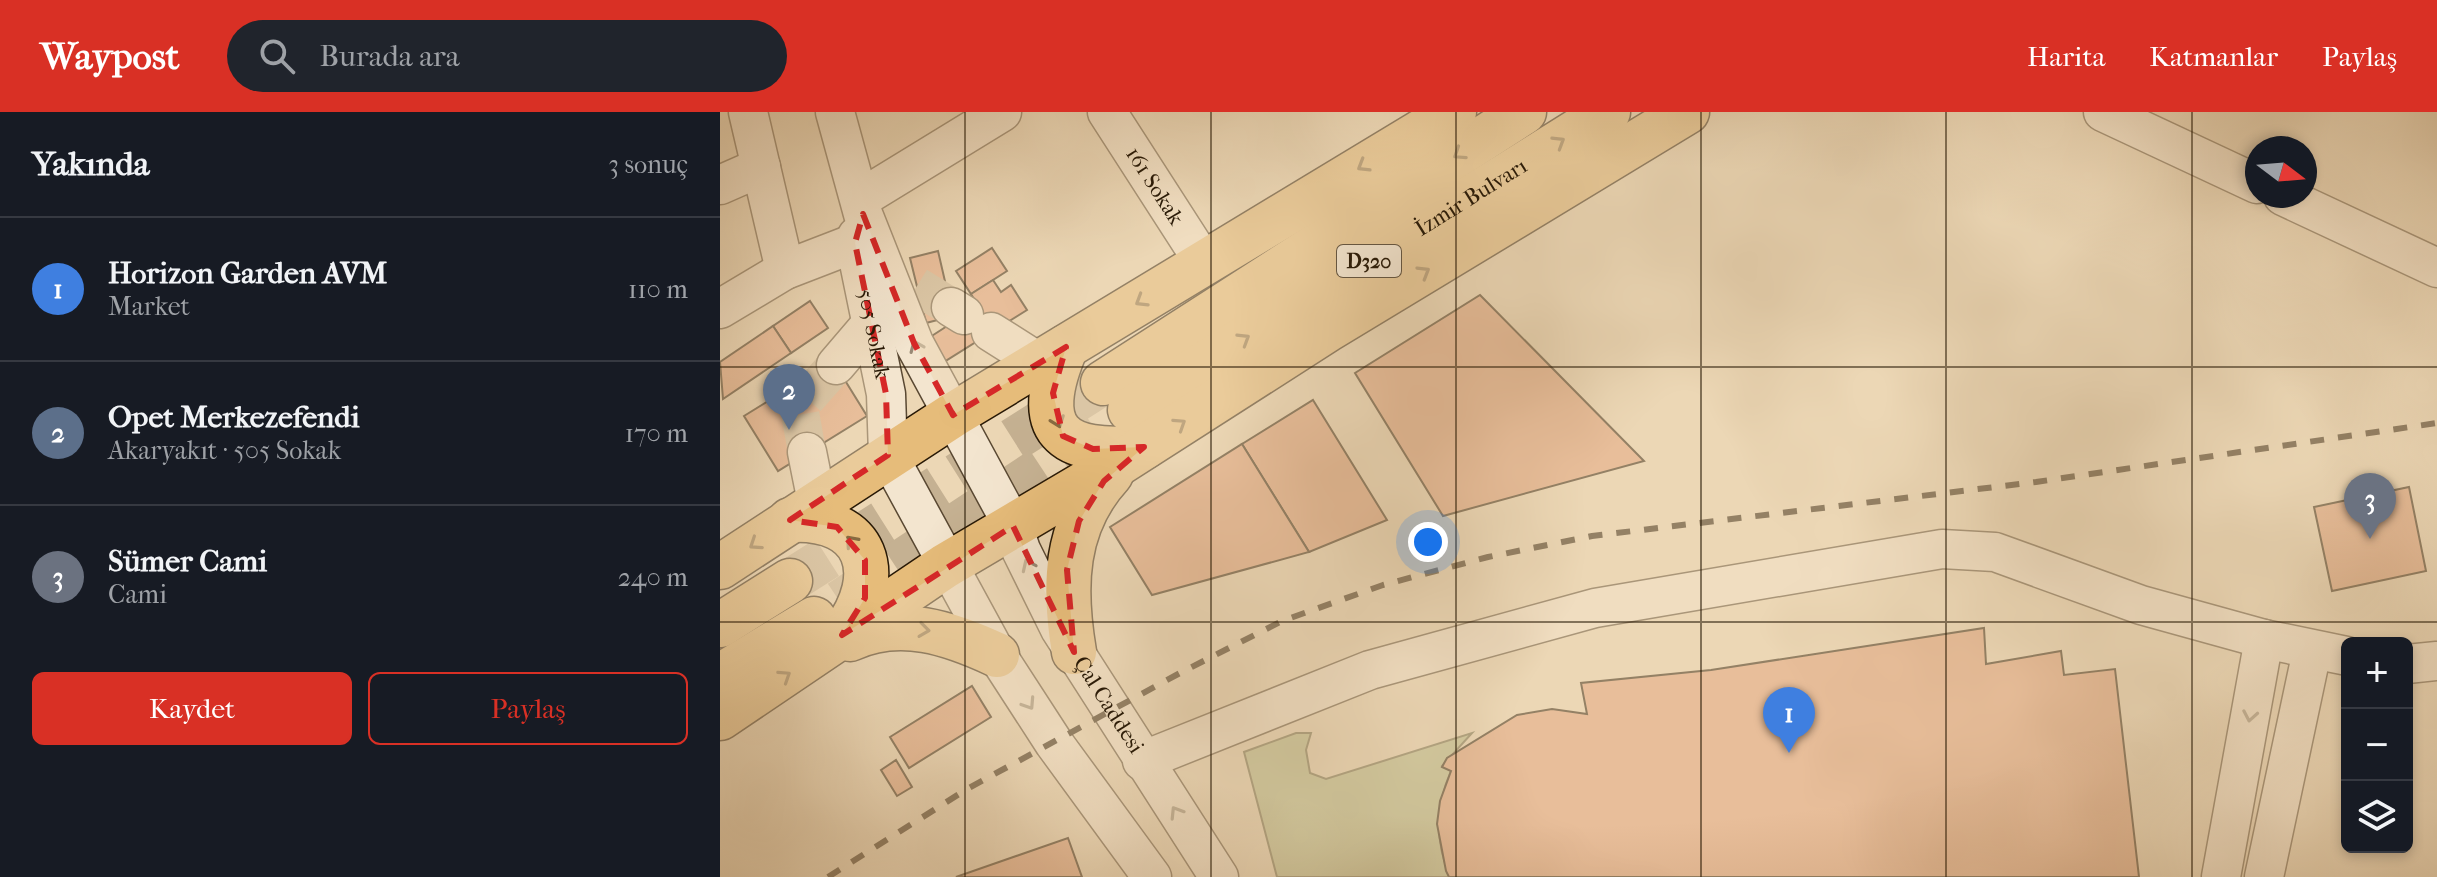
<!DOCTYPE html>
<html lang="tr">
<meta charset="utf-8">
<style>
body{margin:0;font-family:"IM FELL French Canon",serif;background:#20242c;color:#f1f3f6}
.controls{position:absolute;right:24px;bottom:24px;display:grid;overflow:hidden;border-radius:12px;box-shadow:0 4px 12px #0003}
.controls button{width:72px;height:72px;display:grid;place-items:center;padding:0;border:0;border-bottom:2px solid #363941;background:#171b24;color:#f1f3f6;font:40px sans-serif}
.compass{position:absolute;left:1525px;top:24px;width:72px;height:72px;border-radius:50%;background:#171b24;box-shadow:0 4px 12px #0003;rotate:106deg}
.you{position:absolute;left:708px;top:430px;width:28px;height:28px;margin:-20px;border:6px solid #fff;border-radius:50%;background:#1a73e8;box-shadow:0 0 0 12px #1a73e833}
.badge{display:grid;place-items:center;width:52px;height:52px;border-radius:50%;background:#d93025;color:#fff;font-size:26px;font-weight:700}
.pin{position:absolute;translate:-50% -66px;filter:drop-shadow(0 2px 4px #0008)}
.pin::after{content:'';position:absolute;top:42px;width:28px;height:24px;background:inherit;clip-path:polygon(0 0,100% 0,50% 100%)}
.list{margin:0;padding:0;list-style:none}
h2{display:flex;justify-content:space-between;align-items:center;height:104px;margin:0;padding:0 32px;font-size:34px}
h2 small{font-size:26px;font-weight:400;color:#9ea1a6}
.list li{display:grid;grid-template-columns:52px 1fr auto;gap:24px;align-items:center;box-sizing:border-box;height:144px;padding:0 32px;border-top:2px solid #363941}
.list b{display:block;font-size:30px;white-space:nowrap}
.list p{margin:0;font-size:26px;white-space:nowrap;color:#9ea1a6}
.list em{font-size:26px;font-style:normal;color:#9ea1a6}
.actions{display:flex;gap:16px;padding:24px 32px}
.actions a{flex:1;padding:18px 0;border:2px solid #d93025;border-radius:12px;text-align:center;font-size:28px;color:#d93025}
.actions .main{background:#d93025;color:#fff}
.icon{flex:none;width:44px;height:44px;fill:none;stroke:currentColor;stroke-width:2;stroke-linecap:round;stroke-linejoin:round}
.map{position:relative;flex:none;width:1717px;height:765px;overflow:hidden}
header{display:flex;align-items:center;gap:48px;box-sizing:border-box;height:112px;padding:0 40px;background:#d93025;color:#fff}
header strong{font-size:38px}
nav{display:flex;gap:44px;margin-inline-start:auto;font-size:28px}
.search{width:560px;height:72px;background:#20242c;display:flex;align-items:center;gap:20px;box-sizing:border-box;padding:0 28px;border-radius:44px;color:#9ea1a6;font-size:30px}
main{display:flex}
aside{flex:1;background:#171b24}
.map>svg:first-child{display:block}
</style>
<header>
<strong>Waypost</strong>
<div class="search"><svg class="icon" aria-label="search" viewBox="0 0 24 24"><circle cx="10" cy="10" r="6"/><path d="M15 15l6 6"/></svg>Burada ara</div>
<nav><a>Harita</a><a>Katmanlar</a><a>Paylaş</a></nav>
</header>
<main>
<aside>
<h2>Yakında<small>3 sonuç</small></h2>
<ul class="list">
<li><span class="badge" style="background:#3f7fe0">1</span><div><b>Horizon Garden AVM</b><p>Market</p></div><em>110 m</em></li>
<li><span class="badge" style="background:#5c6f8a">2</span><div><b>Opet Merkezefendi</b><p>Akaryakıt · 505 Sokak</p></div><em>170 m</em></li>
<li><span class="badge" style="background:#6b7280">3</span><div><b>Sümer Cami</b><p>Cami</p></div><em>240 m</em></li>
</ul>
<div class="actions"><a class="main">Kaydet</a><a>Paylaş</a></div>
</aside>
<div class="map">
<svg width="1717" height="765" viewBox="0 0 1717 765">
<rect width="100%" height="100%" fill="#ecd7b5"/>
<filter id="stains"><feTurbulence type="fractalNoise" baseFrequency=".0025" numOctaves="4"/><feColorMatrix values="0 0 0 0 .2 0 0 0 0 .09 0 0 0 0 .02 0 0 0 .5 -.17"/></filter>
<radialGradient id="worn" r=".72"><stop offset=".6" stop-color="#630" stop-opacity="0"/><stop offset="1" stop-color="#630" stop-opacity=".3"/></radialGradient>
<path fill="#b9be8c" stroke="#706c49" stroke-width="2" d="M576,621H591L586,638L590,661L606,667L752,621L722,654L731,659C715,695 715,730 730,765H557L524,640Z"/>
<g fill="#e2a17a" stroke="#281906" stroke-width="2">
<path d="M272,136L287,159L251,182L236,159Z"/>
<path d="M218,139L233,204L206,211L190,146Z"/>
<path d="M273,168L281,180L291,173L307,198L219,253L204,229L258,194L251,182Z"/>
<path d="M760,183L924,349L723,404L635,261Z"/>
<path d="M90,189L108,216L71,241L53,214Z"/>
<path d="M53,214L71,241L3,287L0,250Z"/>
<path d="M113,249L147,304L58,359L24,304Z"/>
<path d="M593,288L667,408L589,440L522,332Z"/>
<path d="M522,332L589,440L432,483L390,415Z"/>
<path d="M1689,375L1706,459L1612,479L1594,395Z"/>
<path d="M1264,516L1266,552L1341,539L1344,563L1395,557L1419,765H729L726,759L717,712L720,689L731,659L722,655L727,646L797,603L832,597L867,602L861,571L991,558Z"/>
<path d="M252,574L271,605L189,656L170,625Z"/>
<path d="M176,648L192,675L177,684L161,658Z"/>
<path d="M348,726L362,765H236Z"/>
</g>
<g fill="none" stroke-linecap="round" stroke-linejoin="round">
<g stroke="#c5b192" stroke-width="38" stroke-dasharray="38 19" stroke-linecap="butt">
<path d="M197,174L231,195"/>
<path d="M87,340L79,295L116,253"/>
</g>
<g stroke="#c5b192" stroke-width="44" stroke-dasharray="44 22" stroke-linecap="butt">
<path d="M70,469L383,271"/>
<path d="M120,490L410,298"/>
</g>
<defs>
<g id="minor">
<path d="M28,0L65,158"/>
<path id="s1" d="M115,0L143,102L194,231L293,414L301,438L340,517L499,765"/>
<path id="s2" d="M387,0L483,149"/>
<path d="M1383,0L1537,72"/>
<path d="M0,73L41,55"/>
<path d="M1563,84L1717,156"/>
<path d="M140,87L282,0"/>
<path id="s3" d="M137,124L135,131L166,282L168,343L277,543L334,631L432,765"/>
<path d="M231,195L244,203"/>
<path d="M0,197L65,158L135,131"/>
<path d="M271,220L320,251"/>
<path d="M116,253L151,212"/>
<path d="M87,340L97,390"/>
<path d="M1687,552L1717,549"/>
<path d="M422,649L650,558L875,496L1222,437L1275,440L1421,493L1544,527L1627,544"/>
<path d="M1501,765L1544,527"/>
<path d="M1544,765L1592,539"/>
</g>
<g id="major">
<path d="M346,235C310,319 341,344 424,335"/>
<path d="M383,271L804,0"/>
<path id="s4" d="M410,298L888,0"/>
<path d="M70,408C148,404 167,462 123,521"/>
<path d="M0,455L233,303L734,0"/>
<path d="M0,513L70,469"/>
<path d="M130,527C180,504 230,521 277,543"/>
<path d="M354,540C343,475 344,413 391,362"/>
<path d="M0,564L94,507"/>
<path d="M0,606L225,454L401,350L607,218L967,0"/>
</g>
</defs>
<use href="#minor" stroke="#594832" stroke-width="41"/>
<use href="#major" stroke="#281906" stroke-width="47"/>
<use href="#minor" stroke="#f3e5cf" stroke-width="38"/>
<use href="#major" stroke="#e6bc7a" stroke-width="44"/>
<path stroke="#281906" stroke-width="6" stroke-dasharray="14 14" stroke-linecap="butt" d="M108,765L247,677L460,561L562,509L663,473L768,445L872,424L1316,370L1717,311"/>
</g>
<defs><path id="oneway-chevron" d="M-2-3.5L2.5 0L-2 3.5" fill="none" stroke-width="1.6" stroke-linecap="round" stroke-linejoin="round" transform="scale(2)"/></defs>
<g stroke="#876a40">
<use href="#oneway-chevron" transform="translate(839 30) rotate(-32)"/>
<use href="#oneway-chevron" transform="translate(739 42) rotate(147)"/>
<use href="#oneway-chevron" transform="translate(643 54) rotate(149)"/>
<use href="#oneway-chevron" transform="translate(704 160) rotate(-31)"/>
<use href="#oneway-chevron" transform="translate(421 189) rotate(148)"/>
<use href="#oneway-chevron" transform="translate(524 227) rotate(-32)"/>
<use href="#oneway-chevron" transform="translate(338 310) rotate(70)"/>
<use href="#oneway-chevron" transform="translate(460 312) rotate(-33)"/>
<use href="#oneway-chevron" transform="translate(131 429) rotate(-131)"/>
<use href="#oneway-chevron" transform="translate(35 432) rotate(146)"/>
<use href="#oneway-chevron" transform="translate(204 518) rotate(8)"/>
<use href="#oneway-chevron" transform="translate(65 564) rotate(-33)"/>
</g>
<g stroke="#988975">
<use href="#oneway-chevron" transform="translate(196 234) rotate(-113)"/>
<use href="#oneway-chevron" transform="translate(308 453) rotate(-115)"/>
<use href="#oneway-chevron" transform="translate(309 592) rotate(57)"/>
<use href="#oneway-chevron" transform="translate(1530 604) rotate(100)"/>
<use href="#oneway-chevron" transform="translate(456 700) rotate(-122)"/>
</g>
<path d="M0 0H1717V765H0ZM143,102L194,231L233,303L346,235L333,281L343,324L373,337L424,335L384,369L359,409L347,458L354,540L293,414L122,523L145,486V448L117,415L70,408L168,343L166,282L135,131Z" fill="#ecd7b5" fill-opacity=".55" fill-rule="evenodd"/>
<path fill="none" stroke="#d62828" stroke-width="6" stroke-dasharray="16 10" stroke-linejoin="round" d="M143,102L194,231L233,303L346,235L333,281L343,324L373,337L424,335L384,369L359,409L347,458L354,540L293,414L122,523L145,486V448L117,415L70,408L168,343L166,282L135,131Z"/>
<path fill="none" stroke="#281906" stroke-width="2" stroke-opacity="0.55" d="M245,0V765M491,0V765M736,0V765M981,0V765M1226,0V765M1472,0V765M0,255H1717M0,510H1717"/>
<g text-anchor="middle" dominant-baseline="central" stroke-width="7" stroke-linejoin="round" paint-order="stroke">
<rect fill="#f3e5cf" stroke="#655642" stroke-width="2" x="617" y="133" width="64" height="32" rx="6"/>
<g font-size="20" font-weight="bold" fill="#281906">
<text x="649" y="149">D320</text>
</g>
<g font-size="22" fill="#281906" stroke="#f3e5cf">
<text stroke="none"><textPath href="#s2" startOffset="88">161 Sokak</textPath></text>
<text stroke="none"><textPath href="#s4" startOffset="402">İzmir Bulvarı</textPath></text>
<text stroke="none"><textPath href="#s3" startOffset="100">505 Sokak</textPath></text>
<text stroke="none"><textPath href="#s1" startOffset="656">Çal Caddesi</textPath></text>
</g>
</g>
<rect width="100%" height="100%" filter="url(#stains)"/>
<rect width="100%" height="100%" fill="url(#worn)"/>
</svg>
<div class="controls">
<button>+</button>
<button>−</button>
<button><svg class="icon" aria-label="layers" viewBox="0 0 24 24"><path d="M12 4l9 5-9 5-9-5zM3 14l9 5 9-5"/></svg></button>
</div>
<svg class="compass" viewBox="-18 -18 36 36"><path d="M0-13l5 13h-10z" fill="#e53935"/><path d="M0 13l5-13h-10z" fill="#9ea1a6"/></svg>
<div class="you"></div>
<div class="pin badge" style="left:1069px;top:641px;background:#3f7fe0">1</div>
<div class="pin badge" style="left:69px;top:318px;background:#5c6f8a">2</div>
<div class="pin badge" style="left:1650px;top:427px;background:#6b7280">3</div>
</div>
</main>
